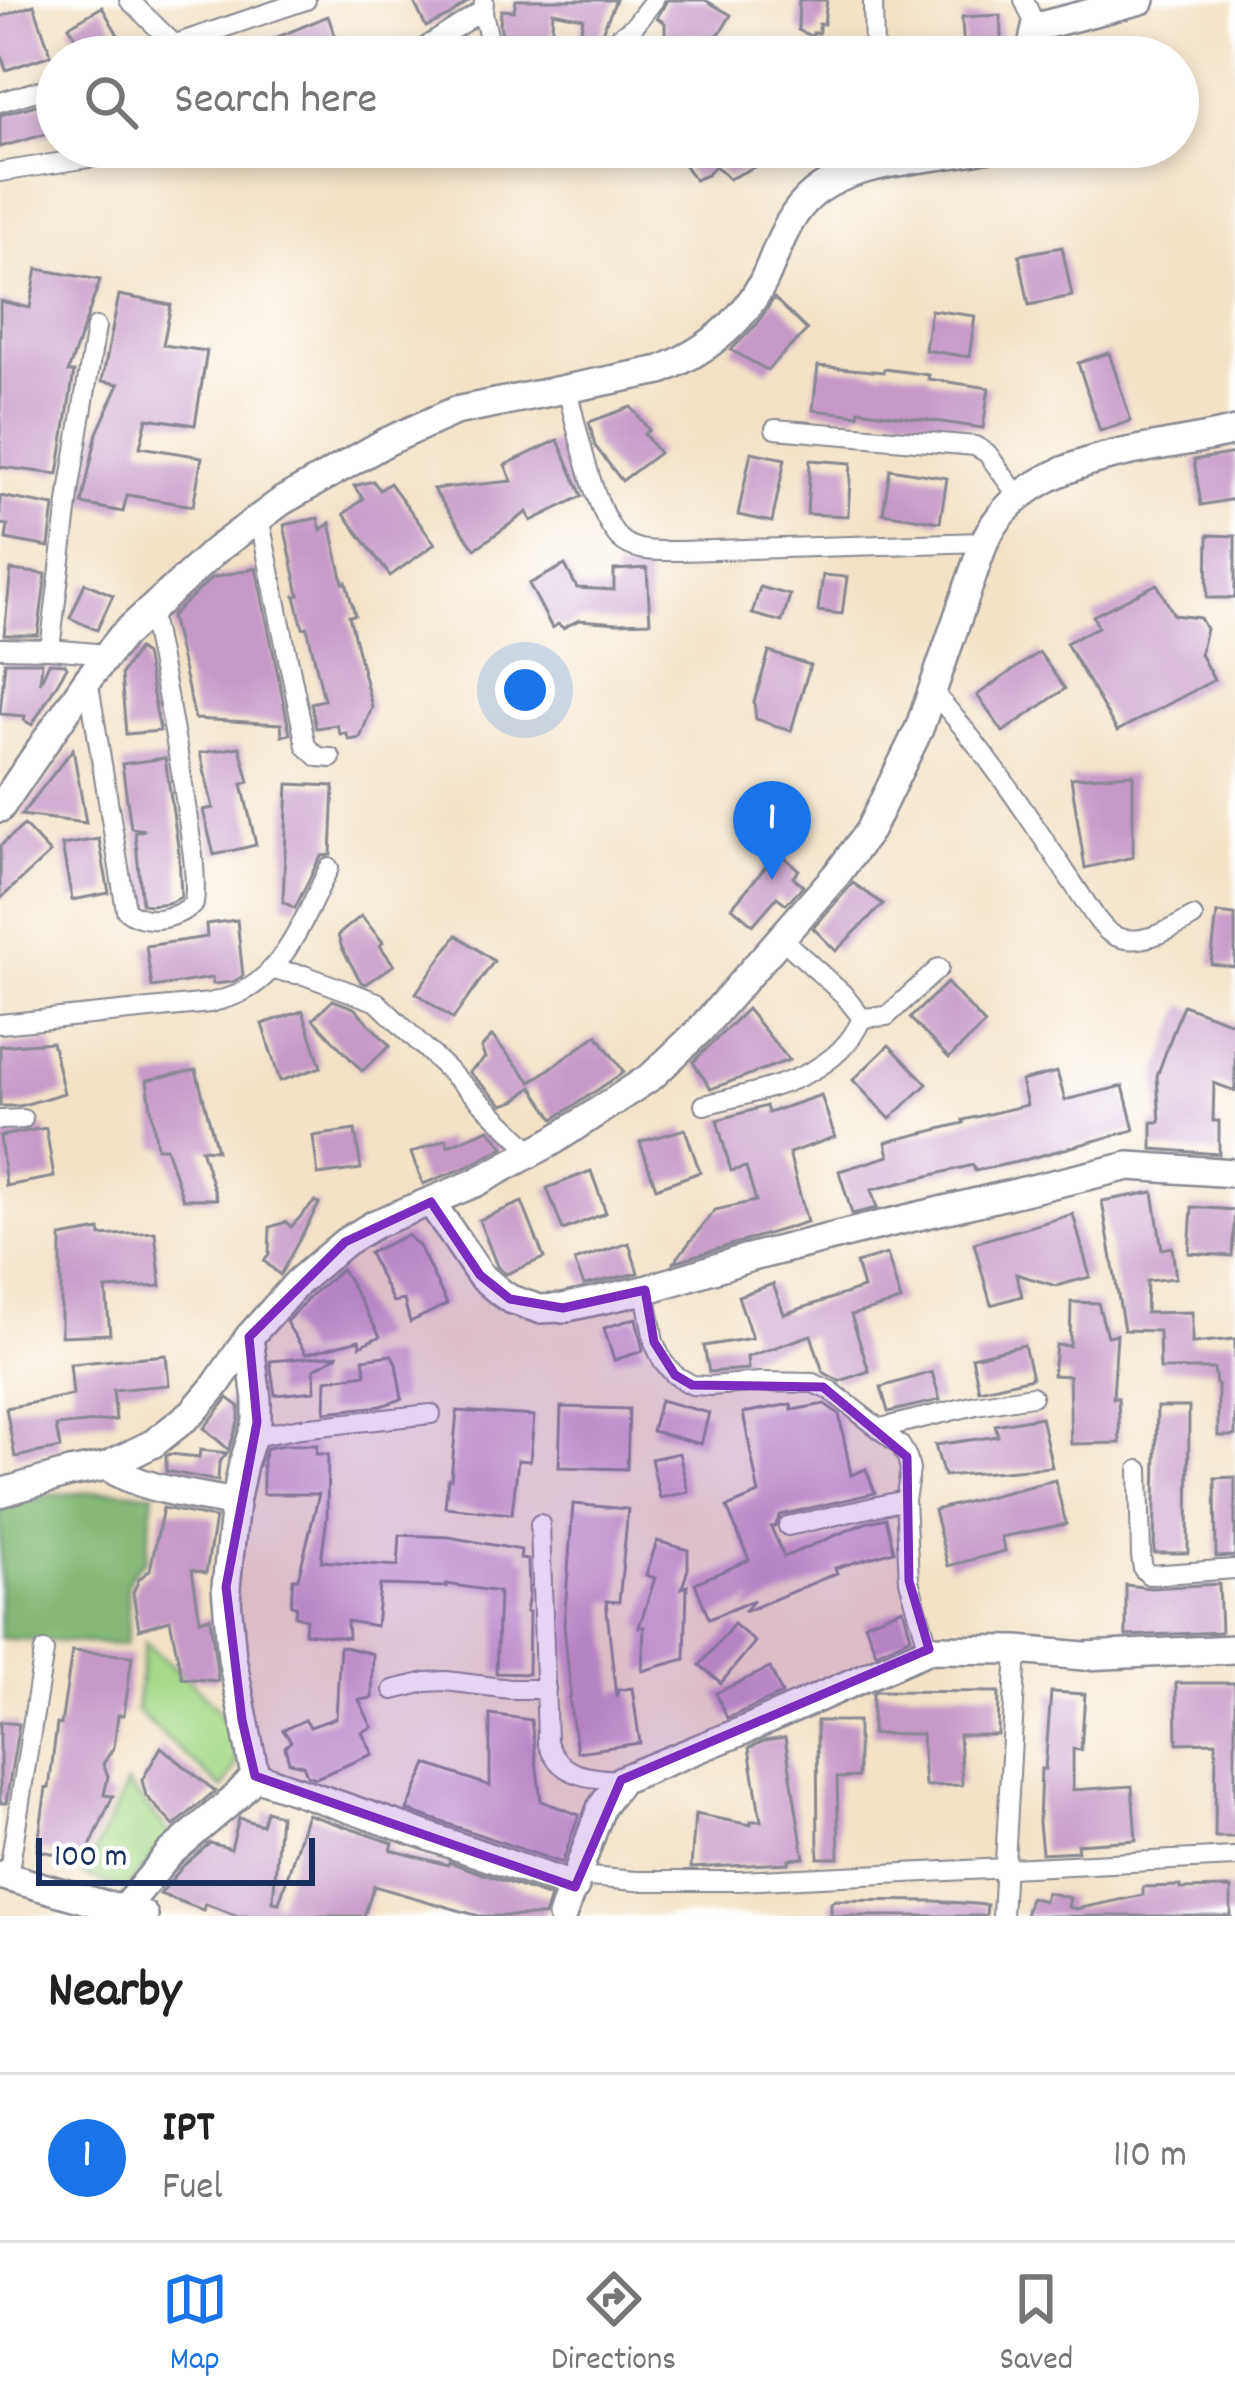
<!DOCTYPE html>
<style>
body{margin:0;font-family:Dekko,sans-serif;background:#f2f2f2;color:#222}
.scale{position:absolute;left:36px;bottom:30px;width:279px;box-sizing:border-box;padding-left:12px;border:6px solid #1b2f5e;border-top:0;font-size:33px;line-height:42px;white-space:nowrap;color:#1b2f5e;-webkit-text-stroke:9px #fff;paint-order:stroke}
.you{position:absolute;left:525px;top:690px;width:42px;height:42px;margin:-30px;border:9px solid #fff;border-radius:50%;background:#1a73e8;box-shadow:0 0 0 18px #1a73e833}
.badge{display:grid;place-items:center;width:78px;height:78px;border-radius:50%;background:#1a73e8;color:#fff;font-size:39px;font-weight:700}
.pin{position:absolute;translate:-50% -99px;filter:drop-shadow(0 3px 6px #0008)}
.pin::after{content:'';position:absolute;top:63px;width:42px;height:36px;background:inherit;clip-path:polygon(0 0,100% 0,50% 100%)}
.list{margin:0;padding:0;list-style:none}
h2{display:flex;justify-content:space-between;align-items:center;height:156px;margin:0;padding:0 48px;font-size:51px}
h2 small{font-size:39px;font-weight:400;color:#767676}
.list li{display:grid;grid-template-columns:78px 1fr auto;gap:36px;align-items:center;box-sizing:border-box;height:168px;padding:0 48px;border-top:3px solid #e0e0e0}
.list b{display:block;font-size:45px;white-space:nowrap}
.list p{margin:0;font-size:39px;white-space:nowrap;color:#767676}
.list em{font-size:39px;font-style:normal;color:#767676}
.icon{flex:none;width:66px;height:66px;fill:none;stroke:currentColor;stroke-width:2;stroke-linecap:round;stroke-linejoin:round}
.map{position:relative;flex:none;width:1235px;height:1916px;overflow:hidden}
.search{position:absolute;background:#fff;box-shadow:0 6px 18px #0003;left:36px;right:36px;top:36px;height:132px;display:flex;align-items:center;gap:30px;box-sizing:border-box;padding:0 42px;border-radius:66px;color:#767676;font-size:45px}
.sheet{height:324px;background:#fff}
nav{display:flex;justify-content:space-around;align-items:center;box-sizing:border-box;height:168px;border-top:3px solid #e0e0e0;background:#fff;font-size:33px;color:#767676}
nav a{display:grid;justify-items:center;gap:6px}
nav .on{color:#1a73e8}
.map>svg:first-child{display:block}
</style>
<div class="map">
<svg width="1235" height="1916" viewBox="0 0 1235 1916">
<rect width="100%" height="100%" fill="#fff"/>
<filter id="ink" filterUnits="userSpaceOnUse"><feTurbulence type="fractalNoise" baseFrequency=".00833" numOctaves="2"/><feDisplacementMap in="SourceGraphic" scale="24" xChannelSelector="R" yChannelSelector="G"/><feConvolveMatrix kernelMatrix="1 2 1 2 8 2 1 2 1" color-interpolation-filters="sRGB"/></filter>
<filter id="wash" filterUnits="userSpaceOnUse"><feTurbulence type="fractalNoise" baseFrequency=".004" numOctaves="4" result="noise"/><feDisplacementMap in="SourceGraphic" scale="48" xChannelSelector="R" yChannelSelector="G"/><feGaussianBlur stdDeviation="2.7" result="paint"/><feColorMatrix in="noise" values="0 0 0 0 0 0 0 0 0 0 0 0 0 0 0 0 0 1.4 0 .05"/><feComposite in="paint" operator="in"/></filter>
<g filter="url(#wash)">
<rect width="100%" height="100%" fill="#f3e2c7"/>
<g fill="#a7d988" stroke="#618473" stroke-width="3">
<path d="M145,1643C175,1670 247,1718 236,1764C234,1773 227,1781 223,1789L136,1711Z"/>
<path d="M127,1784L171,1835L126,1890L84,1875Z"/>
</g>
<path fill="#85b974" stroke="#507469" stroke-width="3" d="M114,1491L154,1493L146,1560C112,1582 136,1612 125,1645L0,1638V1509L48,1495Z"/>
<g id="blocks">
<g fill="#c599c6">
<path d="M413,0H470L450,15L426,27Z"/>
<path d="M516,0H616L601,34L596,37L580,35L583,18L553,12L550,56L506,53L500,25L501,10L514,11Z"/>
<path d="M667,0H705L731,15L722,30L697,57H692L665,36V23L657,18Z"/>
<path d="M799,0H827L824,24H819V33H813V37L798,30Z"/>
<path d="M34,5L51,55L6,70L0,51V17Z"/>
<path d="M102,7L122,42L94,57H86L69,26Z"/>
<path d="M1000,15L1002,57H964L962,17Z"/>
<path d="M328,16L342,57H232V56Z"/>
<path d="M54,100L57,112V131L0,147V115Z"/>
<path d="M672,147H707L712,157L733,147H797L729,179L715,166L707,175L695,180Z"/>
<path d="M1062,247L1072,296L1029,305L1019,255Z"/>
<path d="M37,269L100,280L68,372H74L58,474L0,467V301L30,308Z"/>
<path d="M119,295L171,305L163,345L207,351L195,425L147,418L140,447L202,457L193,506L127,495L123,512L82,504L97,433L119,384L102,381Z"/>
<path d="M774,298L807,330L767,370L731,350L757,324Z"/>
<path d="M931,310L975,316L969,357L925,350Z"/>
<path d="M1109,353L1131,421L1100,431L1078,363Z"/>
<path d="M818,366L883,372L884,369L929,375L928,379L989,388L983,428L859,410L858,415L813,410Z"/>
<path d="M631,407L649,430L644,434L659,453L622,481L595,446L589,422Z"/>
<path d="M558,440L582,496L531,521L527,512L475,549L433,489L512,481L505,465Z"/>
<path d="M751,452L785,459L772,522L738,515Z"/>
<path d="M1235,453V499L1201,505L1194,460Z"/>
<path d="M810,460L851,463L848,516L807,514Z"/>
<path d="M890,469L947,478L940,522L883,513Z"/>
<path d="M373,481L380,490L390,483L435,544L390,576L344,514L363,499L354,486Z"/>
<path d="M0,496L54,506L49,547L6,539L8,525L0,524Z"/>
<path d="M318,518L321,530L330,523L343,583L346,582L355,615L349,616L372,707L360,738L349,740L346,733L340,734L337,725L316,728L311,703L324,700L307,627L303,628L295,596L299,595L284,525Z"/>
<path d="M1208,535L1235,536V598H1207Z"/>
<path d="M565,565L577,588L614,590V570L647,568L650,622L617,623L579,620L563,628L558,624L552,628L529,584Z"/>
<path d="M256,568L290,734L282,736L281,724L195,719L171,616L212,578Z"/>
<path d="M11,570L46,574L38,635H4Z"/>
<path d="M823,575L847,577L842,614L818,611Z"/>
<path d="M85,583L113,595L97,630L70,618Z"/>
<path d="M1157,584L1174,615L1200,618L1206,629L1200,654L1214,680L1117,731L1066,643L1098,627L1093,616Z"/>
<path d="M760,587L790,595L782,622L752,614Z"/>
<path d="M138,649L145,654L160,731L126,734L121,674Z"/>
<path d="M769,652L810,665L791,731L756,719L754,702Z"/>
<path d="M1039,652L1065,689L1003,732L977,695Z"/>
<path d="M5,662H42L40,683L49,663L65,664L67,667L32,725L24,720L25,716L0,714Z"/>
<path d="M240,747L249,782L242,784L256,845L214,855L203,810L213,808L200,753Z"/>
<path d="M73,749L86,823L21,815Z"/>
<path d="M165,758L179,853L181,897L168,903L150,905L142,904L135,832L145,830L131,828L122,764Z"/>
<path d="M1133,774V857L1085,868L1071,778Z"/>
<path d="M288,784L334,786L331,855L322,856L318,861L295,908L283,902Z"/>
<path d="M24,825L50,853L0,899V846Z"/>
<path d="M99,839L109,893L72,900L62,845Z"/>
<path d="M778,852L799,870L793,877L803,886L786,904L777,897L753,925L732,907Z"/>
<path d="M853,883L883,904L836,951L813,928Z"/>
<path d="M1217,913L1235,915V967L1211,964Z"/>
<path d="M361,916L383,942L380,946L394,965L366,984L361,982L342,948L338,935Z"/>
<path d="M237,920L243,976L233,982L213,984L212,978L152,987L146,946L207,937L206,924Z"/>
<path d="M457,935L494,961L453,1019L416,993Z"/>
<path d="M947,983L985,1024L949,1058L910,1018Z"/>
<path d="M333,1000L354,1008L390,1046L362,1071L313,1019Z"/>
<path d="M1183,1005L1235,1024V1091L1214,1083L1213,1121H1219V1154L1152,1149V1122H1160L1157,1076Z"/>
<path d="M747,1009L789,1060L711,1089L693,1062Z"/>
<path d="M303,1011L321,1067L280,1081L262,1024Z"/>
<path d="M597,1035L624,1072L554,1119L532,1087L515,1101L503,1105L469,1072L485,1058L481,1048L492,1036L531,1082Z"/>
<path d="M52,1042L64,1093L20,1106H0V1046Z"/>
<path d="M889,1045L927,1084L890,1119L853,1080Z"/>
<path d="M196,1070L217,1150L201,1149L217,1199H183L166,1148H157L147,1080Z"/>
<path d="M1057,1072L1065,1100L1123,1086L1134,1130L1017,1162L975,1171L973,1165L871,1190L877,1208L852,1214L839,1171L889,1156L886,1142L964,1123L963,1120L1027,1105L1021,1081Z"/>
<path d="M821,1095L835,1137L789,1153L807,1222L674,1262L715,1210L756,1201L746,1167L731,1171L717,1120L766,1106L768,1113Z"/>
<path d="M46,1128L54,1177L6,1186L0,1136Z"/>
<path d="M489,1129L504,1147L467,1167L423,1184L411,1153L446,1139L448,1146Z"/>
<path d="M685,1129L700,1172L656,1188L640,1142Z"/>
<path d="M355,1130L361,1169L318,1175L313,1136Z"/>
<path d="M591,1171L606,1213L563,1230L547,1188Z"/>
<path d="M1153,1192L1162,1249L1172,1247L1176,1278L1147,1281L1146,1313L1192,1312V1343L1235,1339V1436H1218V1384H1216L1214,1369H1160L1159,1331L1124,1330L1102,1201Z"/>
<path d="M315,1201L319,1204L280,1275L264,1261L269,1255L270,1227L286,1222L291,1227Z"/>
<path d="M522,1202L544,1258L506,1274L497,1266L479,1220Z"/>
<path d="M1192,1207L1235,1210L1232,1256L1189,1253Z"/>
<path d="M1073,1214L1090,1277L1056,1286L1016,1274L1022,1296L991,1305L974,1243Z"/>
<path d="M100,1230L101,1236L155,1232L161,1286L106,1289L110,1334L61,1336V1237Z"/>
<path d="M407,1235L419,1246L447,1304L410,1322L404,1300L393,1302L369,1253Z"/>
<path d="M629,1243L638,1273L584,1285L574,1261Z"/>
<path d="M887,1254L901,1301L851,1315L869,1371L840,1381L823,1372L811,1335L747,1357L748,1369L709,1372L704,1346L752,1338L738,1296L773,1284L784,1314L863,1288L856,1263Z"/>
<path d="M342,1269L380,1336L360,1346L359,1340L306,1354L286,1322L311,1295Z"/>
<path d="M1071,1302L1098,1303L1107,1336L1117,1334L1113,1398H1118L1120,1443L1071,1444L1069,1376L1053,1375L1056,1345L1070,1346Z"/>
<path d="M636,1318L643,1351L614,1360L604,1328Z"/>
<path d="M1024,1345L1032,1378L979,1390L972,1357Z"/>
<path d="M166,1355L169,1385L113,1390L116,1420L56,1426L60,1448L15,1457L6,1408L73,1395L70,1364Z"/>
<path d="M339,1355L314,1369L315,1391L275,1395L270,1361Z"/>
<path d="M392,1355L396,1364L402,1399L381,1406L325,1412L326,1380L366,1374L363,1359Z"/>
<path d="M932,1372L940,1400L888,1412L881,1387Z"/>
<path d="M228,1398L239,1406V1419L229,1450L204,1428Z"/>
<path d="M660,1400L709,1413L701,1444L652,1431Z"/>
<path d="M791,1404L792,1410L825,1404L839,1414L851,1475L866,1469L875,1493L780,1515L775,1526L771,1527L784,1557L865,1523L886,1518L894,1551L835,1568L837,1573L744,1612L754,1600L709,1619L695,1583L749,1560L727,1507L759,1494L743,1413Z"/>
<path d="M561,1407L629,1409L627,1469L559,1467Z"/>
<path d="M1157,1407H1189L1188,1553H1154Z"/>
<path d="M457,1411L534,1416L530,1461L518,1460L512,1514L445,1507L448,1479H451Z"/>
<path d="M1041,1417L1052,1467L944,1476L935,1445L998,1436L995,1425Z"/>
<path d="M284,1445H317L316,1454H328L327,1517L321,1561L398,1566L400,1535L449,1537L521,1550L520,1559L528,1560L529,1594L526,1612H529L528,1674L496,1673L499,1592L447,1584V1587L380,1585L376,1626L347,1621L348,1638L305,1633L306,1619L295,1616L296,1606L291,1605L293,1579H298L319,1494H263V1460L267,1448Z"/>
<path d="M200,1450L227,1453L219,1463L218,1481L166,1471V1456L170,1454L199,1457Z"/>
<path d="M679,1453L688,1492L660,1498L651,1459Z"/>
<path d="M1235,1477V1556L1216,1557L1215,1478Z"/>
<path d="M1055,1480L1066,1524L1001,1537L1005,1551L948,1566L934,1510Z"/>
<path d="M573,1504L628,1509L619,1602L606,1601L616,1697L618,1690L632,1688L640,1743L577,1752L569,1698L571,1697L564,1625Z"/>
<path d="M163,1508L215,1518L206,1573L192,1570L200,1620L210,1617L218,1681L182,1678L170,1620L139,1629L133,1593L139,1579L150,1570Z"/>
<path d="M657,1541L688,1550V1569L682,1588L687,1586L685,1659L642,1671L644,1627H639L655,1578L646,1575Z"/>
<path d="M1219,1584L1221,1632L1126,1636V1585L1150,1588Z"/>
<path d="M903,1608L911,1637L876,1653L865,1623Z"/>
<path d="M734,1624L755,1642L721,1683L700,1665Z"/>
<path d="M340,1646L373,1654L372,1698L359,1700L372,1727L362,1732L373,1754L316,1778L307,1775L303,1765L289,1762L285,1747L291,1741L283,1730L305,1720L310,1727L336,1718Z"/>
<path d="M72,1651L132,1656L124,1715H118L114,1747L103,1764L108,1776L104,1795L113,1796L84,1860L37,1850L46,1788H49L57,1724L61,1725Z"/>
<path d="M770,1668L782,1694L727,1718L716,1693Z"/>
<path d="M1176,1683H1235V1837H1215L1216,1742L1177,1743Z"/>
<path d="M877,1691L999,1692L998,1735H959L962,1785L925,1786L922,1734H872L873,1693Z"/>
<path d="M1051,1692L1085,1694L1081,1750L1073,1749V1790L1132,1786L1136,1840L1077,1844L1078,1851L1042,1853L1039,1823L1041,1769H1045Z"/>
<path d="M490,1714L531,1720L541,1801L579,1815L562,1863L407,1810L427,1764L490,1786Z"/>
<path d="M817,1721H858V1777L837,1778L839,1858H818Z"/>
<path d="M0,1722L19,1724L6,1803H0Z"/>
<path d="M785,1738L804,1858L789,1859V1863L691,1868L695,1814L751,1825V1821H761L749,1748L764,1741Z"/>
<path d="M161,1747L215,1791L174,1826L146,1796L142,1780Z"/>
<path d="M266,1811L280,1815L273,1902L279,1903L307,1814L393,1843L391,1850L448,1865L449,1862L550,1897L544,1916H479L374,1886L364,1916H238L205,1904L203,1910L160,1894L183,1866L210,1843L231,1849L239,1818L262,1825Z"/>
<path d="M1180,1886V1889L1231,1888V1916H1025L1030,1897L1044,1901L1046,1892L1070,1898L1068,1907L1076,1909L1143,1895V1887Z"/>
<path d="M835,1900L935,1901L987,1905L986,1916H831V1902Z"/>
</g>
</g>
</g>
<g filter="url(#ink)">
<use href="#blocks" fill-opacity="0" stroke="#878892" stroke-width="3"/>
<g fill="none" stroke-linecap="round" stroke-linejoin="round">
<defs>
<g id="street">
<path d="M129,0L174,44"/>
<path d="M484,0L483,13L493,57"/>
<path d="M873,0L874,57"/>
<path d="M1024,0L1036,27"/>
<path d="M137,57L306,0"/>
<path d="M410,57L483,10"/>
<path d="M592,57L634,26L654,0"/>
<path d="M0,102L57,85"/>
<path d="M512,147L517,149"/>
<path d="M0,172L146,149"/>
<path d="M567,390C577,425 595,522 624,542C640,553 661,551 680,551L984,542"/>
<path d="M775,429L975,446L987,453L1018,496"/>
<path d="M259,517L306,746L318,757L331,758"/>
<path d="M0,648L50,649L107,654"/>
<path d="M50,649L70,487L96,327"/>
<path d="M88,679L126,910C146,926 175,919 194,904C197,877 192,848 188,820C179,750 164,680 150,610"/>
<path d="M932,691C995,761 1044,840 1096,918C1100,923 1104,929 1110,933C1134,950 1171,930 1193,917"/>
<path d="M271,970L304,975L377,1002L533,1152"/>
<path d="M862,1018L887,1016L939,968"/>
<path d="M0,1024L210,1003C219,1000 230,998 238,994C286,973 307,911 329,868"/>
<path d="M704,1105C761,1090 836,1080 862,1018L843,994L781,938"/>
<path d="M0,1120L23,1119"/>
<path d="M645,1290L654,1342L663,1362L675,1375L692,1385L710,1386L761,1382L813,1383L831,1391L900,1445L907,1457L910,1470L905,1500L909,1581L929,1649"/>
<path d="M881,1428L976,1405L1032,1396"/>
<path d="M252,1437L301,1428L431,1414"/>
<path d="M1139,1470L1141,1556L1143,1569L1149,1575L1235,1569"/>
<path d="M540,1524L547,1742C559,1777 589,1778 621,1780"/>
<path d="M788,1526L905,1500"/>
<path d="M393,1690L426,1682L446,1681L510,1689H546"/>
<path d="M578,1876L636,1881H739L1235,1857"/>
<path d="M8,1877L44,1651"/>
<path d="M1002,1916L1017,1650"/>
</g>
<g id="secondary">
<path d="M1030,57L1036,27L1141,0"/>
<path d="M0,808L88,679L122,636L216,550L282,501L386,442L455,411L661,370C705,351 740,326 763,282C778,251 785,217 813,194C857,158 935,160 990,147"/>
<path d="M431,1202L480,1275L500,1292L510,1299L539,1309L563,1308L645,1290L748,1258L889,1223L1129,1166L1235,1173"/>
<path d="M249,1337L257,1400V1422L243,1464L235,1503L226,1587L232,1658L255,1776"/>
<path d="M107,1466C144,1491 192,1494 235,1503"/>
<path d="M0,1493L69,1473L107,1466L154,1443L193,1412L216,1385L249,1337L298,1282L345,1242L375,1224L475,1183L553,1141L652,1076L700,1030L837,874L869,831L919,729L984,542C1028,450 1149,453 1235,431"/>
<path d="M0,1875L144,1916"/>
<path d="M123,1910L170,1853L236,1797L255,1776L575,1887"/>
<path d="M562,1916L601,1808L621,1780L747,1729L929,1649L1017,1650L1084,1656L1235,1649"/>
</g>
</defs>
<use href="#street" stroke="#878892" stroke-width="22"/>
<use href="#secondary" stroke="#878892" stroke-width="32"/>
<use href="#street" stroke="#fff" stroke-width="18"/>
<use href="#secondary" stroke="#fff" stroke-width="27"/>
</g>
</g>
<path fill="#7b2cbf" fill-opacity="0.2" stroke="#7b2cbf" stroke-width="9" stroke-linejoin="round" d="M431,1202L480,1275L510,1299L563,1308L645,1290L654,1342L675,1375L692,1385L823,1387L907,1457L909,1581L929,1649L621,1780L575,1887L255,1776L242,1720L226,1587L257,1422L249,1337L345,1242Z"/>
</svg>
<div class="scale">100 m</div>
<div class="you"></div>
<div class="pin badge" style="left:772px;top:880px">1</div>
<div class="search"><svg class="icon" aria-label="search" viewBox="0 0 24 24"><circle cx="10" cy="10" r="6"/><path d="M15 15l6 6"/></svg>Search here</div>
</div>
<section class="sheet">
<h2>Nearby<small></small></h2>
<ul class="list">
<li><span class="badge">1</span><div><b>IPT</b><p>Fuel</p></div><em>110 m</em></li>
</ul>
</section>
<nav>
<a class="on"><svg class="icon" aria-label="map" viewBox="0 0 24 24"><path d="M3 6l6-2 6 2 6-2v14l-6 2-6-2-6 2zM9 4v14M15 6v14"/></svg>Map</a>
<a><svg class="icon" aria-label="directions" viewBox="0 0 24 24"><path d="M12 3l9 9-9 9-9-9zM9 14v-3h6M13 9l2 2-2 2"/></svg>Directions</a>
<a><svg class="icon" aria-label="saved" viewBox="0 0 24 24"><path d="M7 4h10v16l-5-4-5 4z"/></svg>Saved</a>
</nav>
